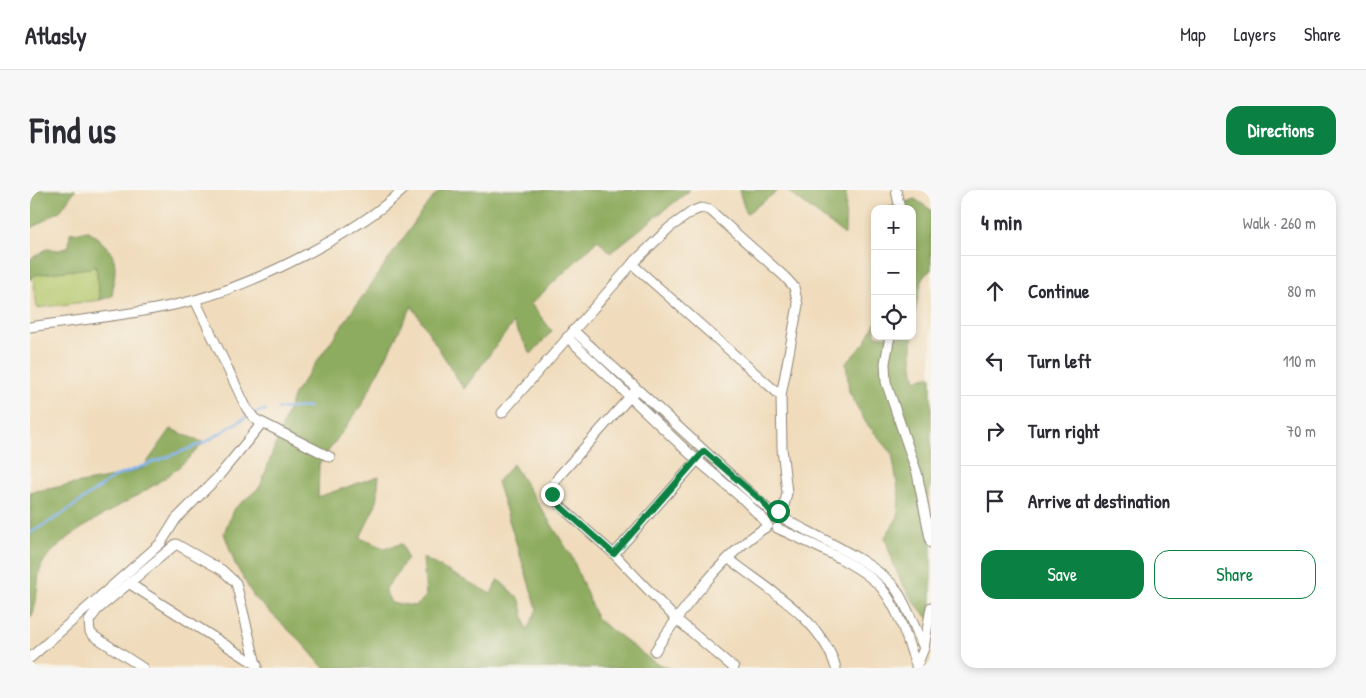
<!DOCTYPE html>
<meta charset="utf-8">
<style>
body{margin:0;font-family:"Patrick Hand",sans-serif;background:#f7f7f7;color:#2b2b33}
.controls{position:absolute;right:15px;top:15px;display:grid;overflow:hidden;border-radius:10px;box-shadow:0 2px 8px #0003}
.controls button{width:45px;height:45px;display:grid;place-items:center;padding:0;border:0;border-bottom:1px solid #e1e1e2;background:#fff;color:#2b2b33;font:25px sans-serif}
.stop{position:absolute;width:15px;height:15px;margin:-11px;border:4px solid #0b8043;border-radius:50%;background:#fff}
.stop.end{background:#0b8043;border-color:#fff;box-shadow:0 1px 5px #0008}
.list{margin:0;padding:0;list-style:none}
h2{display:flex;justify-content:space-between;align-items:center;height:65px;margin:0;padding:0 20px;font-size:21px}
h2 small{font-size:16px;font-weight:400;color:#7c7c81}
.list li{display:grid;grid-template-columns:32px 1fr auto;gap:15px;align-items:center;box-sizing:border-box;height:70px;padding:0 20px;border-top:1px solid #e1e1e2}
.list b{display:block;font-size:19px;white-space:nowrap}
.list em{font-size:16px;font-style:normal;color:#7c7c81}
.actions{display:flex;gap:10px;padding:15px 20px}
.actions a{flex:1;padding:11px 0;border:1px solid #0b8043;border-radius:15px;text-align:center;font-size:18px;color:#0b8043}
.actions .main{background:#0b8043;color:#fff}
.icon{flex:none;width:28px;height:28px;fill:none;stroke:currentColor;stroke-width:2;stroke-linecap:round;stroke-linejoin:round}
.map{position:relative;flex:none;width:901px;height:478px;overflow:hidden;border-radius:15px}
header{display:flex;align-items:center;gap:30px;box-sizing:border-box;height:70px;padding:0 25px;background:#fff;border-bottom:1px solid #e1e1e2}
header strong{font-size:24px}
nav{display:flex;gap:28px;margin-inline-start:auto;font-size:18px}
.intro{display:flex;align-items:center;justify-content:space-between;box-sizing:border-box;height:120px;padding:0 30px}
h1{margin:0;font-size:35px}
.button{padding:12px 22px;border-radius:15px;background:#0b8043;color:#fff;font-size:18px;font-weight:700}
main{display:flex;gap:30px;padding:0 30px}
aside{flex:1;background:#fff;border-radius:15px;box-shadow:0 2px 8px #0003}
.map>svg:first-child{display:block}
</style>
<header>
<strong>Atlasly</strong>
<nav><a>Map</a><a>Layers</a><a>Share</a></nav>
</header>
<div class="intro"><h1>Find us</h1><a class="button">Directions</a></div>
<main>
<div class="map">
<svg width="901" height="478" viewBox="0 0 901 478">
<rect width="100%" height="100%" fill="#f7f3e8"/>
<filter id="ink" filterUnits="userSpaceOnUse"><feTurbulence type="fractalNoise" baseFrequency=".02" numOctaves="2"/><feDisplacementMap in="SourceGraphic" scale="10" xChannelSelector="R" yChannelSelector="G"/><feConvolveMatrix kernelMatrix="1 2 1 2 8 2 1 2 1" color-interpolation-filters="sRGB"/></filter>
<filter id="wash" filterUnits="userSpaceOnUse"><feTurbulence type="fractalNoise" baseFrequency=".0096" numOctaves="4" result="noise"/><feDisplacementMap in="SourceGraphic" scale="20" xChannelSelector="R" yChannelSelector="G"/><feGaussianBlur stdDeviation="1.12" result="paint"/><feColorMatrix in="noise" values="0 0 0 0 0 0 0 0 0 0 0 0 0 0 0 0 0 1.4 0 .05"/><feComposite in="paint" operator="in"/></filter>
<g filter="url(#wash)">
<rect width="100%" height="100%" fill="#f0dcbc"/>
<path fill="#b3c76b" stroke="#6f794b" d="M66,77L70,110L7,118L3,85Z"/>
<g fill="#8eac5f" stroke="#5c6c45">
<path d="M0,0H45L31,20L0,39Z"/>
<path d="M410,0H660L580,63L568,50L501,114L522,141L501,164L483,133L434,199L382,116L331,216L289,274L288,307L349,286L346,314L330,348L354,358L372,354L377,369L355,400L361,413L386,416L396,406L393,368L461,404L468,389L490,410L497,441L507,419L467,292L483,274L542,367L567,429L625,473L640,478H294L271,452L224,407L205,374L194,343L203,320L230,297L264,204L398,13Z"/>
<path d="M709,0H749L716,24Z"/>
<path d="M756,0H816L815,45Z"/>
<path d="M885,9L901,20V80L893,86C885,117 877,160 886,190L901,186V295L895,316L901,353V430C875,408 864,378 855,347L868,327L869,306L862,263L836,233L819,202L816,173L835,153L845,133V146H882V19H854Z"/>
<path d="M59,41C89,65 87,69 82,106L70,110L66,77L4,85L0,90V69L17,59L30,60L39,56L40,43Z"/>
<path d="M141,239L174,253C163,264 152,275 140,284C100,314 52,330 17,367C3,382 11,415 0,428V302L84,287L113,278Z"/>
</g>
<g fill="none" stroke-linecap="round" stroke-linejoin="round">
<g stroke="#83b4ef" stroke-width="2.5">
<path d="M248,219L279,217"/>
<path d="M223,223L236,220"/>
<path d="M0,343L31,325L84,287L174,253L218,226"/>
</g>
</g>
</g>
<g filter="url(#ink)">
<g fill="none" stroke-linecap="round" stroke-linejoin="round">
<defs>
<g id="minor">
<path d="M866,0L870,19"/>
<path d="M602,74L751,206"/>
<path d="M165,110L217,219L225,229L300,267"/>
<path d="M0,137C55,129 112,124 165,110C229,92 324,45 373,0"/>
<path d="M543,140L740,321"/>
<path d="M860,146L855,173L856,192L887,283L901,353"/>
<path d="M537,147L659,263L714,310L735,331"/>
<path d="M606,200L529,286L524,294L522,304L531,317L584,364L645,428L704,478"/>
<path d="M472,223L602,74L639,38L663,21L671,18L680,20L755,87L764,97L768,115L751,206L752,258L757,303L752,325"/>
<path d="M753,328C783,345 846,372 866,399C878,417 885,439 894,458"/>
<path d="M747,338C774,351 835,376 853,400C870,422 877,451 887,477"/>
<path d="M584,364L670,267"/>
<path d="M699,369C737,399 792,429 806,478"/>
<path d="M100,394L227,475"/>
<path d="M625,461C651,420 696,361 738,336"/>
<path d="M0,468L131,353L146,329L188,287L232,233"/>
<path d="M113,478L64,446L60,442L59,431L67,420L146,354L192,380L206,393L227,478"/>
<path d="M886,478L894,458L901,417"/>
</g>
</defs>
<use href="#minor" stroke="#8e8474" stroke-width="11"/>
<use href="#minor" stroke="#fff" stroke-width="9"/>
</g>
</g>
<g fill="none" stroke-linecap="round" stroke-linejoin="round" filter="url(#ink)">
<path stroke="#0b8043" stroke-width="6" d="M522,304L531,317L584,364L674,261L732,311L740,321H748"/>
</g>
</svg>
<div class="controls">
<button>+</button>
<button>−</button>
<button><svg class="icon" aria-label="locate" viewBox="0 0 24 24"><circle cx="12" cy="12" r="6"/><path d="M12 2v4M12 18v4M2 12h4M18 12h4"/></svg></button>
</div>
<div class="stop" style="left:748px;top:321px"></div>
<div class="stop end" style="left:522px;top:304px"></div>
</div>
<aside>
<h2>4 min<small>Walk · 260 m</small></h2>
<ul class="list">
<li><svg class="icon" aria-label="ahead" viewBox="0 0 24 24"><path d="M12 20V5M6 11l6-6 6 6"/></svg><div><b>Continue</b></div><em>80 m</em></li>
<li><svg class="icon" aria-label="left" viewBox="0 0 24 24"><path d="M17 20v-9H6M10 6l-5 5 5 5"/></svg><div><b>Turn left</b></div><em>110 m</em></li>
<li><svg class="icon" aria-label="right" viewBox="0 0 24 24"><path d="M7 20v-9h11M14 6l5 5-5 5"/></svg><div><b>Turn right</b></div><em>70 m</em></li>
<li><svg class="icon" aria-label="arrive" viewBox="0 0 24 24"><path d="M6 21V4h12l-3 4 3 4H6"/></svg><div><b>Arrive at destination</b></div></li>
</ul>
<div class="actions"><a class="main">Save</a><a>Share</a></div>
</aside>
</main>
